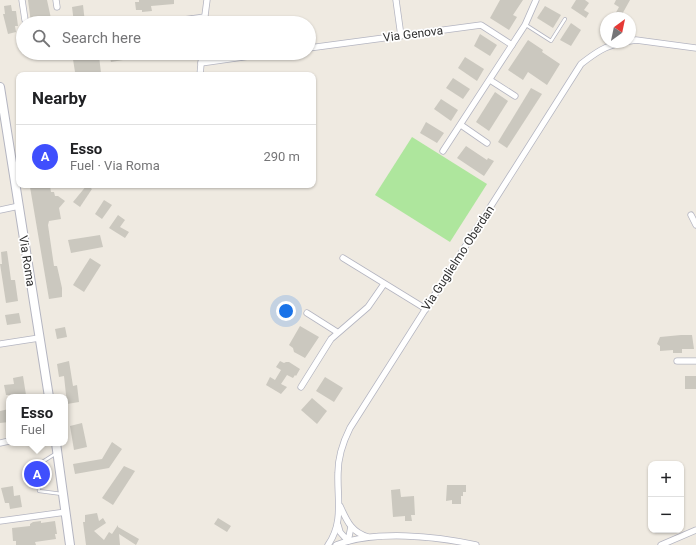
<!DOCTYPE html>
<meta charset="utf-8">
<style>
body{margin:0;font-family:Roboto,sans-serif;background:#f2f2f2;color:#202124}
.controls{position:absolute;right:12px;bottom:12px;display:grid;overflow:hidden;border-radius:8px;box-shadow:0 1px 3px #0004}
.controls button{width:36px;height:36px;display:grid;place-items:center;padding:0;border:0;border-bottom:1px solid #e0e0e0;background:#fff;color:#202124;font:20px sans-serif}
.compass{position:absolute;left:600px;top:12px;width:36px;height:36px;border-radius:50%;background:#fff;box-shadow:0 1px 3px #0004;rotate:33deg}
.you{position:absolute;left:286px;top:311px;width:14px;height:14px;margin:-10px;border:3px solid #fff;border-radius:50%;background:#1a73e8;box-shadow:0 0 0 6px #1a73e833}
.badge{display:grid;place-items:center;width:26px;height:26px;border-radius:50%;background:#3f4ffd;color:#fff;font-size:13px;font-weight:700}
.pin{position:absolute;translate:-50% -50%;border:2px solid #fff;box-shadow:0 1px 4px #0006}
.popup{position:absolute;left:6px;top:394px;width:62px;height:52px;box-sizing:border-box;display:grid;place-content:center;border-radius:8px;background:#fff;filter:drop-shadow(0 1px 3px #0005);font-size:13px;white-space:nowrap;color:#757577}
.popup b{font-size:15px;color:#202124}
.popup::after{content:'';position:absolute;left:50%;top:100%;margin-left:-8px;border:8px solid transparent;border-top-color:#fff}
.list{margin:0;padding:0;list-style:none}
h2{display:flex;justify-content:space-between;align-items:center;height:52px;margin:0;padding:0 16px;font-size:17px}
h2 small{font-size:13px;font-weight:400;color:#757577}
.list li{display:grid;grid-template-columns:26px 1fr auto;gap:12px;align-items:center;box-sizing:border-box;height:64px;padding:0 16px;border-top:1px solid #e0e0e0}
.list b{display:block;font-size:15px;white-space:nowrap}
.list p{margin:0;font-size:13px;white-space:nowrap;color:#757577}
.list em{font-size:13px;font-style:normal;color:#757577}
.icon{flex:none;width:22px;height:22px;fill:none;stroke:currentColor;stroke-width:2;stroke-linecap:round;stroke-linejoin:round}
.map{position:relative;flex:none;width:696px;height:545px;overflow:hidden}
.search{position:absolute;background:#fff;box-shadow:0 1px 3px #0004;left:16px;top:16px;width:300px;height:44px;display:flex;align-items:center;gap:10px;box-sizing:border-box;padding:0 14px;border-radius:22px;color:#757577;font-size:15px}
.panel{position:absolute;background:#fff;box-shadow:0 1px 3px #0004;left:16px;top:72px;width:300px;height:116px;border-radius:8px}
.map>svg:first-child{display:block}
</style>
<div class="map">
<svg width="696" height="545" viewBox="0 0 696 545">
<rect width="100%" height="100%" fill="#efeae1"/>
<path fill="#aee69d" d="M412,137L487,184L450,242L375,195Z"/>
<g fill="#cbc8bf">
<path d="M28,0H47L52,23H31Z"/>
<path d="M139,0H174V4L151,6L152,11L142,12V10H136L135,2H139Z"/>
<path d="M500,0H523L513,15L517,17L509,30L490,18Z"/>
<path d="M576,0H585L589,3L584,10L589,13L586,18L571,8Z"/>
<path d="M616,0H630L620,18L614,16L619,7L614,4Z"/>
<path d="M11,5L12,11H16L18,26H15L16,32L8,34L3,14H5L4,6Z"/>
<path d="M83,5L85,23H74L72,7Z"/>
<path d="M545,6L561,15L553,28L537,18Z"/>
<path d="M571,23L581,30L571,46L560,40Z"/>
<path d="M480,34L497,45L490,56L474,46Z"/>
<path d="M528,40L543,50L542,52L560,64L547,85L528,72L523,80L508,70Z"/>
<path d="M72,53H84V58L99,56L101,73L77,75L75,72Z"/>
<path d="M109,53H122L123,60L111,62Z"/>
<path d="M465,57L484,69L477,81L458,68Z"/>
<path d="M453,78L470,89L463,99L446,88Z"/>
<path d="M531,88L542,94L507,148L498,142Z"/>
<path d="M495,92L508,101L489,131L476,122Z"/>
<path d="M441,99L458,110L451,121L434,109Z"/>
<path d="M426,122L444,133L437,143L420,133Z"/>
<path d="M466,146L487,160L488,158L494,161L484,176L457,158Z"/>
<path d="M87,185L92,189L80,207L73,202Z"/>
<path d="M41,186V187L50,186L51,192H54L55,196H58L65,201L59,208L61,219L49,221L48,225L54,266H57L62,288V297L49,299L30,187Z"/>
<path d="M104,200L112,205L102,219L95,214Z"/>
<path d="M118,215L125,220L120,227L129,232L125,238L109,228Z"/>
<path d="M100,235L103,247L71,253L68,240Z"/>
<path d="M7,251L11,280H15L18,301L6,303L0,264H2L1,252Z"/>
<path d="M90,258L101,265L84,292L73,285Z"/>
<path d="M19,313L21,323L7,325L5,315Z"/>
<path d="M300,326L319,337L305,358L294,352L293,348L289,345Z"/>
<path d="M65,327L67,337L57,339L55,329Z"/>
<path d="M681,335H692L694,349H682V353H673V350L660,351V346L657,344L660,337Z"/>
<path d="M69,361L73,386L77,385L79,402L67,404L64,376L59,377L57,364Z"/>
<path d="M280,361L284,363L286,362H289L300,369L296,376L295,375L293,378L287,375L281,384L287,387L281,394L266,385L270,377L275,380L281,370L276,367Z"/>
<path d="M23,376L26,395H6L4,385L14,384L13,378Z"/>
<rect x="685" y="376" width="11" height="13"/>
<path d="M325,377L343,388L334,402L316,391Z"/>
<path d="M312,398L327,411L317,424L301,410Z"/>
<path d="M9,409V422L0,423V411Z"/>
<path d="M82,423L87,447L74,450L70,426Z"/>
<path d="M112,442L122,449L109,468L75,474L73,464L102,459Z"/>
<path d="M124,466L135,471L113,505L102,498Z"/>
<path d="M23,471H34L35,479L24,480Z"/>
<path d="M447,485H466V492H463V496H461V504H452V500L446,501Z"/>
<path d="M13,486L14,496L20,495L22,507L10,509L9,503H5L1,488Z"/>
<path d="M400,489L401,497L414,496L415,515H411L412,521H405V516L393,517L391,490Z"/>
<path d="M97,513L99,521L103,518L106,523L94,531L104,540L109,532L112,534L118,525V527L139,539L136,545L119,534L120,545H86L83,522H85V515Z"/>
<path d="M218,518L231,526L227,532L214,524Z"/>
<path d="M41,521V523L55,521L57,534H55L56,539L35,542L36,545H16V541H13L12,528L30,526V524L33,522Z"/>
</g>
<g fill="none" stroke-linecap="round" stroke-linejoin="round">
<defs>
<g id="lane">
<path d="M526,25L551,41L565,19"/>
<path d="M55,454L36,466L39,491L62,494"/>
</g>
<g id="street">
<path d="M22,0L25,20"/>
<path d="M56,0L57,7"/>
<path d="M396,0L401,36"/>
<path d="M160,23L205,17"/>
<path d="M204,23L207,0"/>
<path d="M630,41L636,40L696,48"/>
<path d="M309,48L481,25L512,45"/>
<path d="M201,63L271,53"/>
<path d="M200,75L202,53"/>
<path d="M490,80L515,96"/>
<path d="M461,125L487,143"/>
<path d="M443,151L525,25L536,0"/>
<path d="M0,210L19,206"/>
<path d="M691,215L696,225"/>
<path d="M343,258L426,309"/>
<path d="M307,313L337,332"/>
<path d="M0,344L39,338"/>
<path d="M677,361H696"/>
<path d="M301,387L331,339L368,307L384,284"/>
<path d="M0,443L9,441"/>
<path d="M340,506C347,521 351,532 368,537"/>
<path d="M0,521L66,512"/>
<path d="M338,525L340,532L348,541L351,527"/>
<path d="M328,545C344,522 337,499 338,473C338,457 343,442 350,428L581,64C595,53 606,45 625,42"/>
<path d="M336,545C376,530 435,536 476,545"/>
<path d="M661,545L696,530"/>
</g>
<g id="secondary">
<path d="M0,87L49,397"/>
<path d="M56,443L70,545"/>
</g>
</defs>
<use href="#lane" stroke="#b4b5c1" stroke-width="4"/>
<use href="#street" stroke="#b4b5c1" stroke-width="7"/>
<use href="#secondary" stroke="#b4b5c1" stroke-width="10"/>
<use href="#lane" stroke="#fff" stroke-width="2.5"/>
<use href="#street" stroke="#fff" stroke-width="5.5"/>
<use href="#secondary" stroke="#fff" stroke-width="8"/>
</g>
<g text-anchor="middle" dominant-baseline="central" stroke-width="3.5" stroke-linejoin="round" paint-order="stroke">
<g font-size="12" fill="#2e2e2e" stroke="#fff">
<text transform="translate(413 34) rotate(-7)">Via Genova</text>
<text transform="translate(458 258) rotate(-57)">Via Guglielmo Oberdan</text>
<text transform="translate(27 261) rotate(81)">Via Roma</text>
</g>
</g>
</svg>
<div class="controls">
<button>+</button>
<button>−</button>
</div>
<svg class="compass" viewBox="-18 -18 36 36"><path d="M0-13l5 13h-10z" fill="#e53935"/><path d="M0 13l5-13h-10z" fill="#757577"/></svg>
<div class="you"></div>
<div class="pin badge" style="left:37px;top:474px">A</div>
<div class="popup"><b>Esso</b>Fuel</div>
<div class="search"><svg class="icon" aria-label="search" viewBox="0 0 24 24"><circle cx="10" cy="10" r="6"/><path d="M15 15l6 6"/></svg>Search here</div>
<section class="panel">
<h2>Nearby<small></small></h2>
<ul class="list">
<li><span class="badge">A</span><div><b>Esso</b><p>Fuel · Via Roma</p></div><em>290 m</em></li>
</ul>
</section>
</div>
